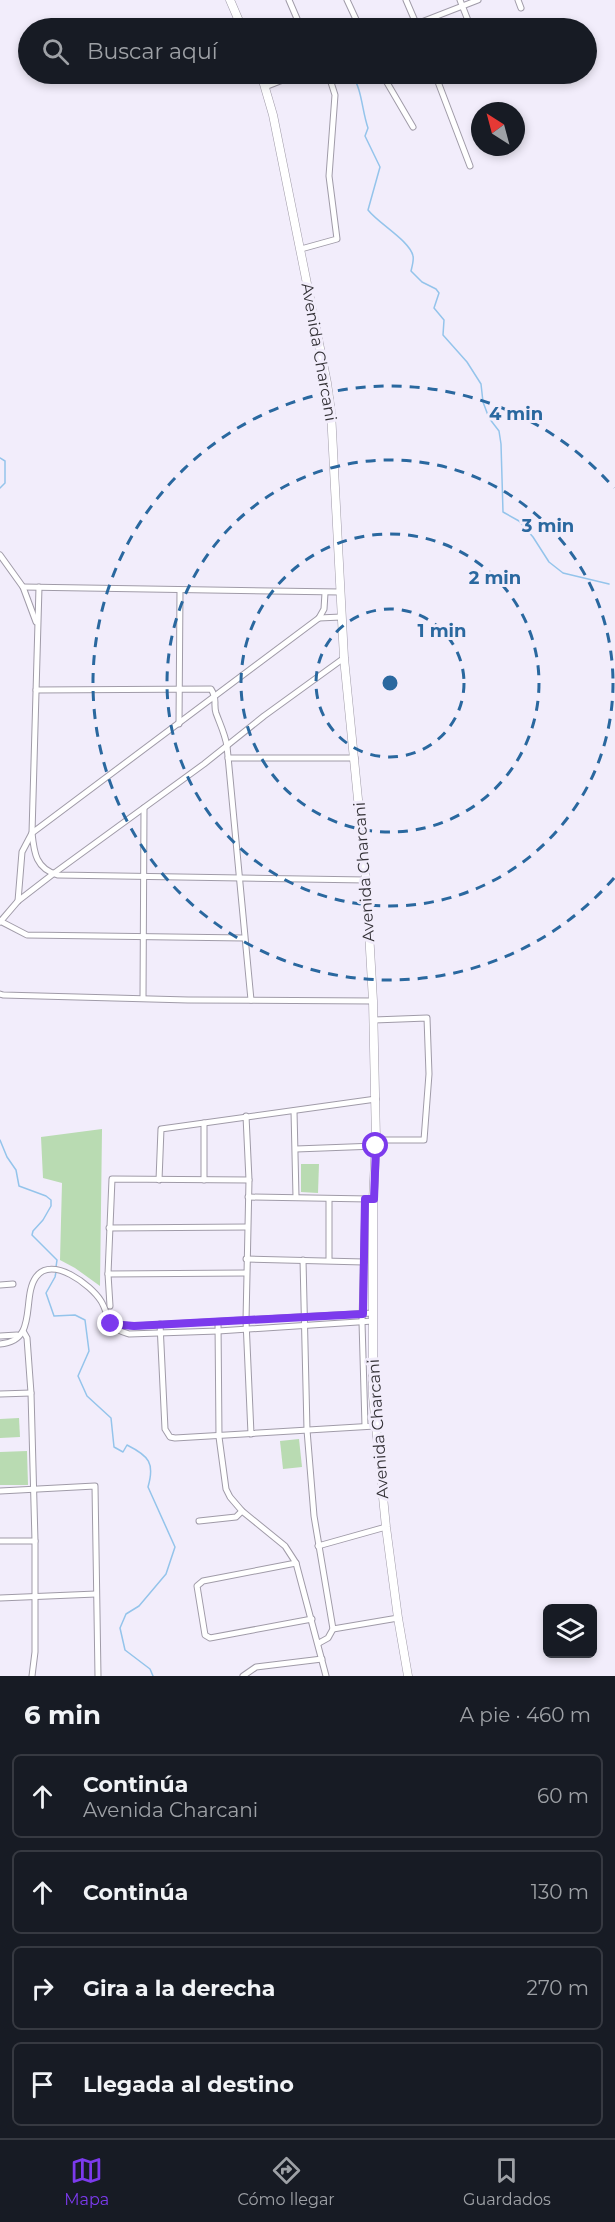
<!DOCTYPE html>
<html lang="es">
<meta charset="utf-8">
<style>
body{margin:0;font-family:Montserrat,sans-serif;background:#20242c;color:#f1f3f6}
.controls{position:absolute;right:18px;bottom:18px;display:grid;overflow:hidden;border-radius:9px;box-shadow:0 3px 9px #0003}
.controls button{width:54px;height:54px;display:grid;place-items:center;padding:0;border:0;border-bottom:2px solid #363941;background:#171b24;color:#f1f3f6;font:30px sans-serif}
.compass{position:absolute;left:471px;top:102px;width:54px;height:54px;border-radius:50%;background:#171b24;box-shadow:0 3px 9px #0003;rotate:324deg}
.stop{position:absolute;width:18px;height:18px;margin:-14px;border:4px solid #7c3aed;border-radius:50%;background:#fff}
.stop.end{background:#7c3aed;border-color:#fff;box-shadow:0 2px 6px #0008}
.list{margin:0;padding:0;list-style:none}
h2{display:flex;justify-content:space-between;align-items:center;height:78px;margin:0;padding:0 24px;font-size:26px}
h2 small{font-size:20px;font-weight:400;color:#9ea1a6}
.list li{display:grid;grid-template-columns:39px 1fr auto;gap:18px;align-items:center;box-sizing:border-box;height:84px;margin:0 12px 12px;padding:0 12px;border:2px solid #363941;border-radius:9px}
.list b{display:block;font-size:22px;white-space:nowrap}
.list p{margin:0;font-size:20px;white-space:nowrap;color:#9ea1a6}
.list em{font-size:20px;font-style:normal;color:#9ea1a6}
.icon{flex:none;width:33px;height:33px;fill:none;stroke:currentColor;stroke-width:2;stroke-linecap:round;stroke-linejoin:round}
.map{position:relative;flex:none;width:615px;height:1676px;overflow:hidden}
.search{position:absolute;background:#171b24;box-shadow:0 3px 9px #0003;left:18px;right:18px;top:18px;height:66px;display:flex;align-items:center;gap:15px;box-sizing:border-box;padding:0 21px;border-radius:33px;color:#9ea1a6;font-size:22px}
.sheet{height:462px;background:#171b24}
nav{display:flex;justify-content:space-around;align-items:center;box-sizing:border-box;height:84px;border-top:2px solid #363941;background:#171b24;font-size:16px;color:#9ea1a6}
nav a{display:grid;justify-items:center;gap:3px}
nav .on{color:#7c3aed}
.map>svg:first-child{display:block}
</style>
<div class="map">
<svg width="615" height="1676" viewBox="0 0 615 1676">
<rect width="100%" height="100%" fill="#f2edfb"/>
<g fill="#b9dbb2">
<path d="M102,1129V1130L100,1286L75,1268L60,1260L62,1183L43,1178L41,1137Z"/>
<path d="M301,1164H319L318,1193L301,1192Z"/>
<path d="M19,1418L20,1437L0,1438V1419Z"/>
<path d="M299,1439L302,1467L283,1469L280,1441Z"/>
<path d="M27,1451L28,1485H0V1452Z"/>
</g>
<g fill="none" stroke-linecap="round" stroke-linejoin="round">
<g stroke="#94c4eb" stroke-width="1.5">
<path d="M352,75C362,89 362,111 368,128L365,136L380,167L368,210C379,224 410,241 413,256C414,260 412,267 411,271L422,282L436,289L439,293L434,308L444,320L443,335L467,362L481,384L483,402L489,418L499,431L501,444L503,512L519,521L533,537L549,562L563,573L609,584"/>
<path d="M0,458L5,461V483L0,488"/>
<path d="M0,1140L7,1157L16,1170L19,1186L46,1196L51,1200V1206L43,1220L33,1231L32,1235L57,1260L56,1267"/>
<path d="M56,1272L55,1277L46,1293L54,1316L75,1315L85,1320L89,1351L78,1376L87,1396L111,1418L114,1447L123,1452L127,1445C149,1456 155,1463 148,1487L175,1547L166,1574L139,1606L126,1614L120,1628L125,1650L150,1669L153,1676"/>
</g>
<defs>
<g id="street">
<path d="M289,0L301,28"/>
<path d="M347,0L360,28"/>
<path d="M406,0L418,28"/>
<path d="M460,0L471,28"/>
<path d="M518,0L521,8"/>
<path d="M406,28L478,0"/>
<path d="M382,74L413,127"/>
<path d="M435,74L470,166"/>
<path d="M488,74L490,77"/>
<path d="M265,87L298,74"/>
<path d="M301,249L337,239L329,176L335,95L329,76L326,74"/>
<path d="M0,555L23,587L36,622"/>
<path d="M23,587L340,592"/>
<path d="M39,587L32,833C34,853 36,869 58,875L366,880"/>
<path d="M319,618L341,617"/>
<path d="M36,690L211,689C218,700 213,703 216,713C220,724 225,734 227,746L251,1000"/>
<path d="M179,724L180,590"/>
<path d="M228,758H355"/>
<path d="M18,901L22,852L32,833L319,618L324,609L325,593"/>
<path d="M0,921L27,935L244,938"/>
<path d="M0,922L18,901L53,874L204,764L264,716L344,658"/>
<path d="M0,994L3,995L188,1000L373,1001"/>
<path d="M143,998L144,808"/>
<path d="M374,1020L427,1018L429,1074L424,1140H376"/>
<path d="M294,1111L296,1197"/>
<path d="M246,1116L249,1180L246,1321L251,1434"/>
<path d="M296,1149L376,1146"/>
<path d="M159,1180L161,1129L376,1099"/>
<path d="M204,1180V1123"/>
<path d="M248,1197L369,1199"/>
<path d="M329,1199V1260"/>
<path d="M365,1199L362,1322L365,1426"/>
<path d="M109,1228L247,1227"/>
<path d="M246,1259L364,1262"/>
<path d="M303,1260L307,1430L314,1516L333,1629L328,1638L319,1643"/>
<path d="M246,1273L108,1274L112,1179L249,1180"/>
<path d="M108,1274L110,1306"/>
<path d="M0,1285L13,1284"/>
<path d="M218,1322L219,1437L226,1489L230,1497L242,1511L285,1546L296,1563L326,1676"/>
<path d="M112,1324L134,1326L373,1313"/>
<path d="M160,1324L165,1429L170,1437L175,1438L375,1426"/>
<path d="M23,1331L27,1338L31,1393L35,1541V1652L32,1676"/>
<path d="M0,1336L17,1335"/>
<path d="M0,1344C39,1341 21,1298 36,1277C52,1255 91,1285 101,1301C106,1309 107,1319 113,1326C118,1331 123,1332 129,1334L218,1331L373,1321"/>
<path d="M0,1394L31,1393"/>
<path d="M0,1491L95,1486L98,1676"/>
<path d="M199,1521L236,1517L242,1511"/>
<path d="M0,1541H35"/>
<path d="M318,1546L386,1527"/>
<path d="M296,1563L203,1581L197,1586L205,1635L210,1638L312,1619"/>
<path d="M0,1598L96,1594"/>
<path d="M333,1629L398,1618"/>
<path d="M243,1676L256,1667L322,1659"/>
</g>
<g id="secondary">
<path d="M230,0L242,28"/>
<path d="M261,74L273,115L327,383L331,412L344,658L366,880L373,1001L376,1140L373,1201V1396L386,1527L398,1618L408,1676"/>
</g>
</defs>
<use href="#street" stroke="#a09ba8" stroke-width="7"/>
<use href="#secondary" stroke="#a09ba8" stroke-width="9"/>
<use href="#street" stroke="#fff" stroke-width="5"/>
<use href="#secondary" stroke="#fff" stroke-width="8"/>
</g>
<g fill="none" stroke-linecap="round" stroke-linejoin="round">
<path stroke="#7c3aed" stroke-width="8" d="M111,1324L134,1326L363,1314L365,1199H374L376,1146"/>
</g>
<g fill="none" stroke="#2a689f" stroke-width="3" stroke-dasharray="10 8">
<circle cx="390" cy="683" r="74"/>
<circle cx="390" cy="683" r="149"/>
<circle cx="390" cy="683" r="223"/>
<path d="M614 878A297 297 0 1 1 614 488"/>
</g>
<g text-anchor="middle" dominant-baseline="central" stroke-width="6" stroke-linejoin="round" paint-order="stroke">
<g font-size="16" fill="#333136" stroke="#f2edfb">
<text transform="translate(319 352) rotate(80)">Avenida Charcani</text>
<text transform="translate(364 872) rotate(-94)">Avenida Charcani</text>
<text transform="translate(378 1429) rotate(-94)">Avenida Charcani</text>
</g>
</g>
<circle cx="390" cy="683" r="9" fill="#2a689f" stroke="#f2edfb" stroke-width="3"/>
<g font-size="18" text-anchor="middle" font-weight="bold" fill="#2a689f" stroke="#f2edfb" stroke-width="6" stroke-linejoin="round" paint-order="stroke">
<text x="516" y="420">4 min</text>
<text x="548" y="532">3 min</text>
<text x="495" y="584">2 min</text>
<text x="442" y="637">1 min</text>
</g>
</svg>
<div class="controls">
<button><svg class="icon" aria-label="layers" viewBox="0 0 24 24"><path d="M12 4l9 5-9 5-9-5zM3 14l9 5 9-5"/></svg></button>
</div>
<svg class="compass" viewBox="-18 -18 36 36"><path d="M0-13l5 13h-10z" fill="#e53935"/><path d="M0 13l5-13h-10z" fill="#9ea1a6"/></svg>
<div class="stop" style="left:376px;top:1146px"></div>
<div class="stop end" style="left:111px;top:1324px"></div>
<div class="search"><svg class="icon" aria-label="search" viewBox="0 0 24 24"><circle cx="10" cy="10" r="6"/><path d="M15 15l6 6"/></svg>Buscar aquí</div>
</div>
<section class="sheet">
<h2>6 min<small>A pie · 460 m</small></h2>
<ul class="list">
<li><svg class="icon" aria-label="ahead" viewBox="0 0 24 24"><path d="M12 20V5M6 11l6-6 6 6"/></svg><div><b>Continúa</b><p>Avenida Charcani</p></div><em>60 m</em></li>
<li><svg class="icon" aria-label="ahead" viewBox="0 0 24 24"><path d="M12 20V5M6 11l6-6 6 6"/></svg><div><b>Continúa</b></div><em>130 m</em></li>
<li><svg class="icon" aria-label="right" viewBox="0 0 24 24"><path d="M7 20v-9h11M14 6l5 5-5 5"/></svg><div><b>Gira a la derecha</b></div><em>270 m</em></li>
<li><svg class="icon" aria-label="arrive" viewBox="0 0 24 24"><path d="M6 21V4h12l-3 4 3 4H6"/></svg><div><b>Llegada al destino</b></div></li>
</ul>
</section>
<nav>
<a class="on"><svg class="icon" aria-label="map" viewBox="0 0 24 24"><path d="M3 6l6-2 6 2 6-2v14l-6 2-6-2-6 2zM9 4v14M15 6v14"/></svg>Mapa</a>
<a><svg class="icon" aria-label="directions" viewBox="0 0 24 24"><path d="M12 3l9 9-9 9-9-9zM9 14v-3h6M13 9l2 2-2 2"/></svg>Cómo llegar</a>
<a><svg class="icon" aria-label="saved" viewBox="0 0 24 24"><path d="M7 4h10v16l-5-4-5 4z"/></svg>Guardados</a>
</nav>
